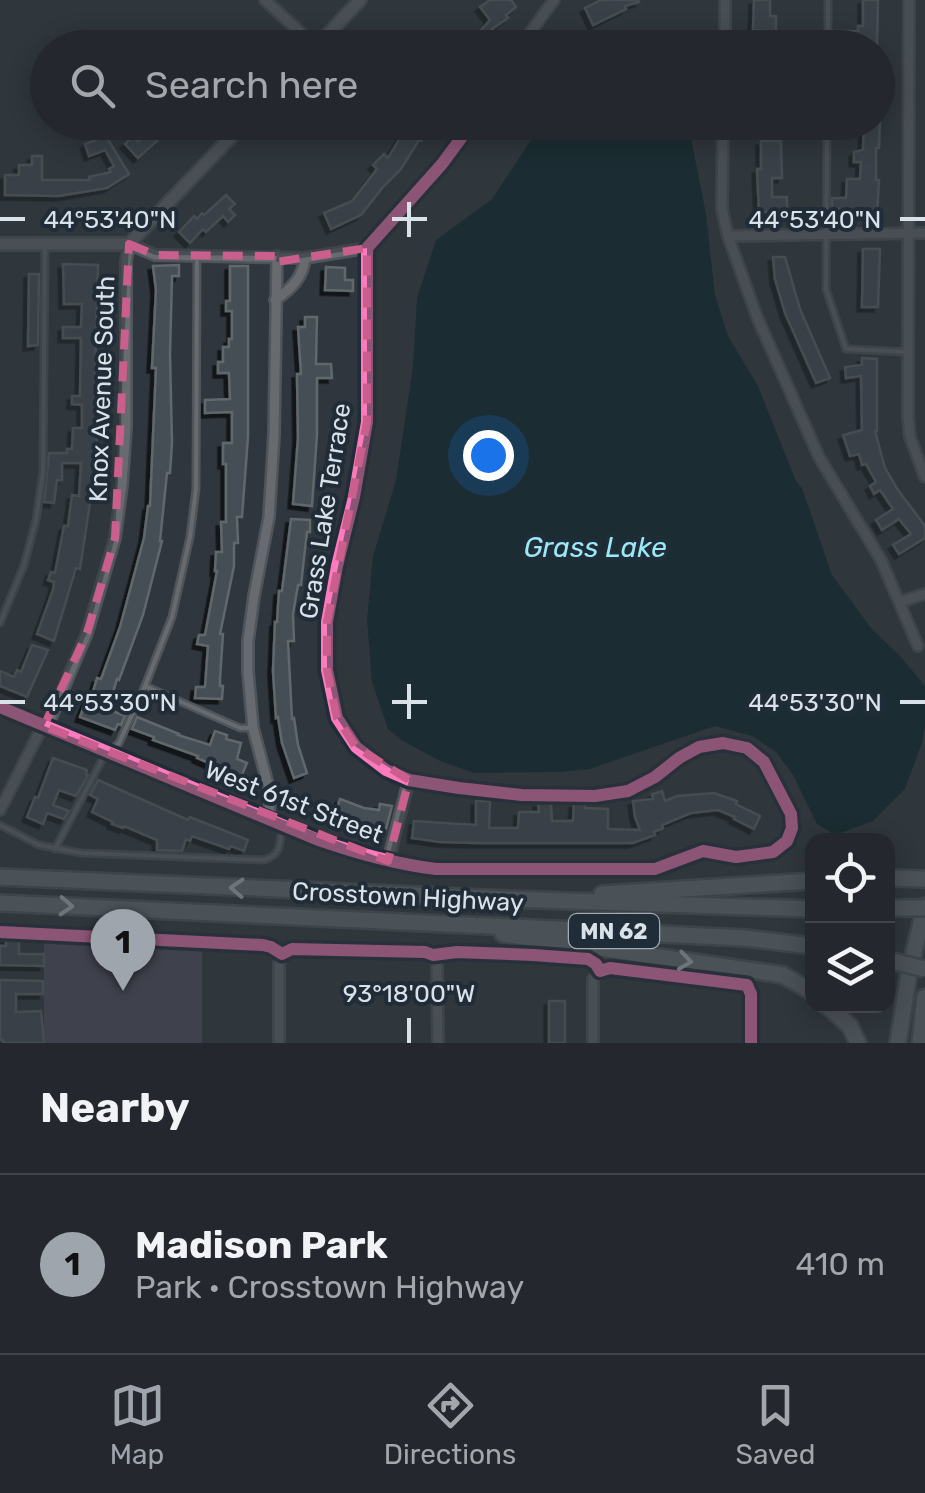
<!DOCTYPE html>
<meta charset="utf-8">
<style>
body{margin:0;font-family:Rubik,sans-serif;background:#30343a;color:#f1f3f6}
.controls{position:absolute;right:30px;bottom:30px;display:grid;overflow:hidden;border-radius:20px;box-shadow:0 5px 25px #0003}
.controls button{width:90px;height:90px;display:grid;place-items:center;padding:0;border:0;border-bottom:2px solid #41444a;background:#24282e;color:#f1f3f6;font:50px sans-serif}
.you{position:absolute;left:488px;top:455px;width:35px;height:35px;margin:-25px;border:8px solid #fff;border-radius:50%;background:#1a73e8;box-shadow:0 0 0 15px #1a73e833}
.badge{display:grid;place-items:center;width:65px;height:65px;border-radius:50%;background:#9ea5ad;color:#111;font-size:32px;font-weight:700}
.pin{position:absolute;translate:-50% -82px;filter:drop-shadow(0 2px 5px #0008)}
.pin::after{content:'';position:absolute;top:52px;width:35px;height:30px;background:inherit;clip-path:polygon(0 0,100% 0,50% 100%)}
.list{margin:0;padding:0;list-style:none}
h2{display:flex;justify-content:space-between;align-items:center;height:130px;margin:0;padding:0 40px;font-size:42px}
h2 small{font-size:32px;font-weight:400;color:#a3a6aa}
.list li{display:grid;grid-template-columns:65px 1fr auto;gap:30px;align-items:center;box-sizing:border-box;height:180px;padding:0 40px;border-top:2px solid #41444a}
.list b{display:block;font-size:38px;white-space:nowrap}
.list p{margin:0;font-size:32px;white-space:nowrap;color:#a3a6aa}
.list em{font-size:32px;font-style:normal;color:#a3a6aa}
.icon{flex:none;width:55px;height:55px;fill:none;stroke:currentColor;stroke-width:2;stroke-linecap:round;stroke-linejoin:round}
.map{position:relative;flex:none;width:925px;height:1043px;overflow:hidden}
.search{position:absolute;background:#24282e;box-shadow:0 5px 25px #0003;left:30px;right:30px;top:30px;height:110px;display:flex;align-items:center;gap:25px;box-sizing:border-box;padding:0 35px;border-radius:55px;color:#a3a6aa;font-size:38px}
.sheet{height:310px;background:#24282e}
nav{display:flex;justify-content:space-around;align-items:center;box-sizing:border-box;height:140px;border-top:2px solid #41444a;background:#24282e;font-size:28px;color:#a3a6aa}
nav a{display:grid;justify-items:center;gap:5px}
nav .on{color:#9ea5ad}
.map>svg:first-child{display:block}
</style>
<div class="map">
<svg width="925" height="1043" viewBox="0 0 925 1043">
<defs>
<filter id="shadow"><feDropShadow dx="-4.5" dy="4.5" stdDeviation="0" flood-color="#0009"/></filter>
</defs>
<rect width="100%" height="100%" fill="#30363d"/>
<rect fill="#525062" x="44" y="939" width="158" height="104"/>
<path fill="#042327" d="M542,123H688L706,214L715,295L728,336L758,386L796,481L802,488L832,575L871,628L901,657L925,686V726L922,743L905,789L873,821L835,835L817,824L793,775L776,752L752,736L715,726L590,769L560,772L474,773L440,761L401,740L388,729L372,682L367,620L373,556L396,480L413,366L417,298L436,240L492,199Z"/>
<g fill="#454e55" stroke="#60676c" stroke-width="2.5" filter="url(#shadow)">
<path d="M490,0H511L516,7L506,15L508,18L492,29L498,35L487,48H465L490,20L480,7Z"/>
<path d="M601,0H638L639,2L625,6L626,9L593,25L585,8Z"/>
<path d="M754,0H770V16H776V33L787,34L786,48H767V31L753,30Z"/>
<path d="M863,0H878L877,48H857V42L834,43V31H858V26H863Z"/>
<path d="M158,122H161L169,130L138,158L125,144L133,136L138,142Z"/>
<path d="M407,122H434L421,141L419,140L401,169L383,187L361,215L331,229L324,213L352,201L377,169L373,165L384,154L388,158L405,130L403,129Z"/>
<path d="M864,122H880L879,148H876V180H879L877,215H856V209H832V198H846L847,179H860L861,162H854V152L863,150Z"/>
<path d="M106,136L129,174L107,188L59,196L5,195V175H19V165H32V156H42V180H90L89,177L111,172L109,169L114,166L105,150L89,156L85,144Z"/>
<path d="M761,141H781L782,178H772V197H787V213L759,212L757,169H761Z"/>
<path d="M226,195L235,204L229,209L235,215L228,222L223,216L206,232L203,229L190,243L179,232L194,216L197,219L202,213L204,215Z"/>
<path d="M863,249H880L878,307H862Z"/>
<path d="M773,257H785L800,309L830,378L816,383L785,313L775,279Z"/>
<path d="M63,264L98,265L94,413L97,414L96,463L80,569L76,568L54,641L37,634L53,590L54,582L48,580L51,572L55,573L64,526H68L72,495L79,496L81,463H62V480H57L54,503L44,502L49,453H67V449H72L73,428H82V405L72,404V396H80L81,338H63V327H81L82,304H64Z"/>
<path d="M179,265V276H172L170,354L172,443L170,473H167L160,541H162L143,615L119,680L117,679L108,709L125,716L121,725L118,724L115,730L80,717L86,701L90,702L97,678L101,679L120,627L144,538L148,506H150L156,368H152L156,290L153,266Z"/>
<path d="M230,266H248V437L242,517H237L238,543H234V566L220,634H223L220,678V686H223L222,699L195,698L196,687H205L208,646L197,644L199,635H205L217,571H215L216,552H222L221,522H226V464H223V443H232V412L205,413V400L230,399L229,373H218V362H223V347H229V339H232V311H226V301H230Z"/>
<path d="M326,267L345,268V280H353V291L325,290Z"/>
<path d="M29,274H39L38,345L28,346Z"/>
<path d="M305,317H317L316,364H331L332,378H317V434L312,506L293,504L298,438L297,374H301L298,327H305Z"/>
<path d="M862,358L877,359V431H875L885,468L898,490L925,526V538L899,554L893,545L911,534L899,519L882,530L876,520L893,509L880,490L874,494L870,486L876,482L866,464L862,465L859,454L850,456L843,435L862,430L861,376L846,378L845,367L862,365Z"/>
<path d="M291,519L310,520V532H307L301,585H298L293,614L294,641H288L292,719L294,718L298,745L307,773L294,778L282,743L278,717L276,718L273,671L275,622H277L279,591H282Z"/>
<path d="M32,645L48,650L27,697L0,686V671L14,677L17,670L21,672Z"/>
<path d="M137,717L179,734L178,735L210,745L215,731L227,735L226,739L241,743L237,759L247,763L241,777L197,758L198,756L153,740L154,737L132,729Z"/>
<path d="M53,758L87,770L86,774L88,775L76,796L59,790L53,805L69,811L64,819L47,813L43,824L27,817L35,797L38,798Z"/>
<path d="M98,780L188,820L190,817L248,840L244,851L231,846L229,849L192,836L190,841L186,839L182,851L157,850V840L124,826L123,828L112,824L113,822L92,812L98,799L90,795Z"/>
<path d="M662,791L665,801L677,796L714,793L737,801L736,804L760,816L754,829L734,819L735,817L718,810L691,813L662,825L663,828L654,832L655,835L633,843H477L440,842L412,838L414,821L476,825V801H490L489,828H518L519,812H539L538,803L551,804L552,821H573L574,804H585V808L608,809V829L640,830L635,817L633,801L653,799L652,794Z"/>
<path d="M340,799L364,808L379,810L380,804L392,806L385,833L360,827L334,816Z"/>
<path d="M6,939H19V954H44V966L0,965V946H6Z"/>
<path d="M0,980L43,981V994H16V1012L41,1011L44,1043H3V1040H0Z"/>
<rect x="549" y="1001" width="16" height="42"/>
</g>
<g fill="none" stroke-linecap="round" stroke-linejoin="round">
<defs>
<g id="lane">
<path d="M828,48V0"/>
<path d="M827,122L826,289L846,349L907,352"/>
<path d="M0,623L24,565L36,520L43,472L45,245"/>
<path d="M145,686L240,728H252"/>
<path d="M0,825L39,845L81,853L264,860C282,854 279,845 282,829"/>
<path d="M55,849L102,760L119,743L145,686L172,617L190,537L196,489L197,256"/>
</g>
<g id="street">
<path d="M265,0L316,47"/>
<path d="M909,0L908,416L910,437L925,477"/>
<path d="M519,48L554,0"/>
<path d="M725,48V0"/>
<path d="M723,122L722,209L728,236L757,317L819,457L881,560L918,646"/>
<path d="M728,236L925,233"/>
<path d="M275,300C291,289 303,278 305,258"/>
<path d="M900,602L925,594"/>
<path d="M0,707L316,839C356,853 394,864 436,869H655L703,851L736,857L773,852L787,841L792,828L791,814L764,762L747,748L723,743L699,747L679,758L655,777L628,791L595,796L522,795L459,788L409,780L386,770L356,747L337,718L327,670V622L337,566L354,497L367,422V248L442,164L473,122"/>
<path d="M0,810L38,735L51,718L67,680L87,633L115,538L122,485L126,427V261L129,244L155,255L305,258L367,248"/>
<path d="M268,819L271,796L253,728L248,672V641L254,596L269,517L274,435L277,256"/>
<path d="M388,861L409,780"/>
<path d="M279,1043V964L282,954L292,949L425,952L433,955L437,964L438,1043"/>
<path d="M593,1043V979L600,971L610,968L747,985L751,994V1043"/>
</g>
<g id="secondary">
<path d="M315,48L360,0"/>
<path d="M0,244H129L245,122"/>
</g>
<g id="highway">
<path d="M0,877L509,899L812,909"/>
<path d="M888,878L925,879"/>
<path d="M602,894L812,881"/>
<path d="M0,903L745,938L812,946"/>
<path d="M503,934L783,975L812,992"/>
<path d="M827,1006L850,1026L858,1043"/>
<path d="M898,1043L909,973L925,906"/>
<path d="M920,1043L925,997"/>
</g>
</defs>
<use href="#lane" stroke="#4f555b" stroke-width="9"/>
<use href="#street" stroke="#4f555b" stroke-width="14"/>
<use href="#secondary" stroke="#4f555b" stroke-width="16"/>
<use href="#highway" stroke="#4f555b" stroke-width="20"/>
<use href="#lane" stroke="#676b70" stroke-width="4"/>
<use href="#street" stroke="#676b70" stroke-width="9"/>
<use href="#secondary" stroke="#696d74" stroke-width="11"/>
<use href="#highway" stroke="#6c7278" stroke-width="15"/>
<defs>
<g id="highway-bridge">
<path d="M893,908H925"/>
<path d="M888,960L925,969"/>
</g>
</defs>
<use href="#highway-bridge" stroke="#4f555b" stroke-width="20" stroke-linecap="butt"/>
<use href="#highway-bridge" stroke="#6c7278" stroke-width="15"/>
<defs>
<g id="cycleway">
<path d="M0,707L316,839C356,853 394,864 436,869H655L703,851L736,857L773,852L787,841L792,828L791,814L764,762L747,748L723,743L699,747L679,758L655,777L628,791L595,796L522,795L459,788L409,780L386,770L356,747L337,718L327,670V622L337,566L354,497L367,422V248L442,164L473,122"/>
<path d="M0,932L263,945L271,947L282,954L292,949L425,952L433,955L457,952L533,955L588,959L596,964L600,971L610,968L747,985L751,994V1043"/>
</g>
</defs>
<use href="#cycleway" stroke="#202c38" stroke-width="19"/>
<use href="#cycleway" stroke="#fd7abc" stroke-width="12"/>
</g>
<defs><path id="oneway-chevron" d="M-2-3.5L2.5 0L-2 3.5" fill="none" stroke-width="1.6" stroke-linecap="round" stroke-linejoin="round" transform="scale(2.5)"/></defs>
<g stroke="#b8c0c7">
<use href="#oneway-chevron" transform="translate(237 888) rotate(-177)"/>
<use href="#oneway-chevron" transform="translate(66 906) rotate(3)"/>
<use href="#oneway-chevron" transform="translate(685 961) rotate(8)"/>
</g>
<path d="M0 0H925V1043H0ZM129,244L155,255L277,256L276,262L367,248V422L327,622V670L337,718L356,747L409,780L388,861L44,726L87,633L115,538Z" fill="#30363d" fill-opacity=".55" fill-rule="evenodd"/>
<path fill="none" stroke="#ca5e8d" stroke-width="8" stroke-dasharray="20 12" stroke-linejoin="round" d="M129,244L155,255L277,256L276,262L367,248V422L327,622V670L337,718L356,747L409,780L388,861L44,726L87,633L115,538Z"/>
<path fill="none" stroke="#d9e1e9" stroke-width="4" d="M409,202V237M0,219H25M392,219H427M900,219H925M409,684V719M0,702H25M392,702H427M900,702H925M409,1018V1043"/>
<g text-anchor="middle" dominant-baseline="central" stroke-width="8" stroke-linejoin="round" paint-order="stroke">
<rect fill="#202c38" stroke="#a2abb4" stroke-width="2.5" x="569" y="914" width="90" height="34" rx="8"/>
<g font-size="22" font-weight="bold" fill="#d9e1e9">
<text x="614" y="931">MN 62</text>
</g>
<g font-size="25" fill="#d9e1e9" stroke="#202c38">
<text transform="translate(102 389) rotate(-88)">Knox Avenue South</text>
<text transform="translate(325 511) rotate(-81)">Grass Lake Terrace</text>
<text transform="translate(294 802) rotate(21)">West 61st Street</text>
<text transform="translate(408 897) rotate(3)">Crosstown Highway</text>
</g>
<g font-size="28" font-style="italic" fill="#9ae9f6" stroke="#202c38">
<text x="595" y="547">Grass Lake</text>
</g>
</g>
<g font-size="25" text-anchor="middle" fill="#d9e1e9" stroke="#202c38" stroke-width="8" stroke-linejoin="round" paint-order="stroke">
<text x="110" y="228">44°53'40"N</text>
<text x="815" y="228">44°53'40"N</text>
<text x="110" y="711">44°53'30"N</text>
<text x="815" y="711">44°53'30"N</text>
<text x="409" y="1002">93°18'00"W</text>
</g>
</svg>
<div class="controls">
<button><svg class="icon" aria-label="locate" viewBox="0 0 24 24"><circle cx="12" cy="12" r="6"/><path d="M12 2v4M12 18v4M2 12h4M18 12h4"/></svg></button>
<button><svg class="icon" aria-label="layers" viewBox="0 0 24 24"><path d="M12 4l9 5-9 5-9-5zM3 14l9 5 9-5"/></svg></button>
</div>
<div class="you"></div>
<div class="pin badge" style="left:123px;top:991px">1</div>
<div class="search"><svg class="icon" aria-label="search" viewBox="0 0 24 24"><circle cx="10" cy="10" r="6"/><path d="M15 15l6 6"/></svg>Search here</div>
</div>
<section class="sheet">
<h2>Nearby<small></small></h2>
<ul class="list">
<li><span class="badge">1</span><div><b>Madison Park</b><p>Park · Crosstown Highway</p></div><em>410 m</em></li>
</ul>
</section>
<nav>
<a class="on"><svg class="icon" aria-label="map" viewBox="0 0 24 24"><path d="M3 6l6-2 6 2 6-2v14l-6 2-6-2-6 2zM9 4v14M15 6v14"/></svg>Map</a>
<a><svg class="icon" aria-label="directions" viewBox="0 0 24 24"><path d="M12 3l9 9-9 9-9-9zM9 14v-3h6M13 9l2 2-2 2"/></svg>Directions</a>
<a><svg class="icon" aria-label="saved" viewBox="0 0 24 24"><path d="M7 4h10v16l-5-4-5 4z"/></svg>Saved</a>
</nav>
